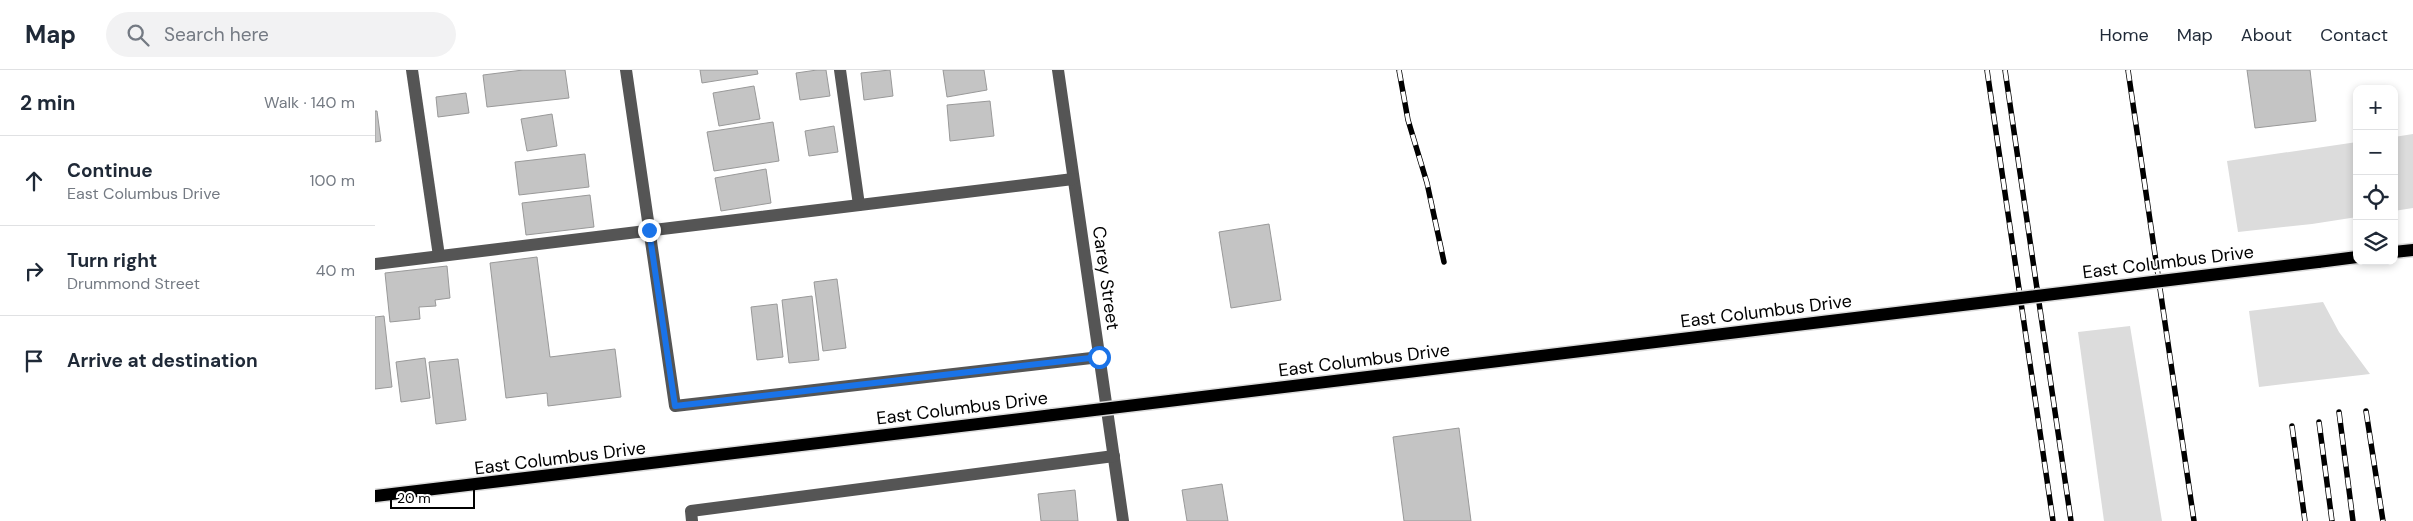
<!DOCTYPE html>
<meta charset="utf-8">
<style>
body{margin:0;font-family:"DM Sans",sans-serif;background:#f2f2f3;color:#1f2937}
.controls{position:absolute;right:15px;top:15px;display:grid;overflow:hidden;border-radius:10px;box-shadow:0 2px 8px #0003}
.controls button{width:45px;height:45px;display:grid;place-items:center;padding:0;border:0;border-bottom:1px solid #e0e1e3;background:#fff;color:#1f2937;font:25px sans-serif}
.scale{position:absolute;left:15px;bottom:12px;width:85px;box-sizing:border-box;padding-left:5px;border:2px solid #000;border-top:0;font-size:14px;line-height:18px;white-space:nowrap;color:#000;-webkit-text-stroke:4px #fff;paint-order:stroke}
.stop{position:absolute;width:15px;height:15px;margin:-11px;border:4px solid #1a73e8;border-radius:50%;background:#fff}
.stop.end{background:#1a73e8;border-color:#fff;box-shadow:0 1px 5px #0008}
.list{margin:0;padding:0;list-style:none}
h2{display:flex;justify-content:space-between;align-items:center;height:65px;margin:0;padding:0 20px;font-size:21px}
h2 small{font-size:16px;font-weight:400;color:#747a83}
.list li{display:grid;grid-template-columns:32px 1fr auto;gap:15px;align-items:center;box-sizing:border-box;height:90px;padding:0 20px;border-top:1px solid #e0e1e3}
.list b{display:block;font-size:19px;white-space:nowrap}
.list p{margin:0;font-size:16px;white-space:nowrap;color:#747a83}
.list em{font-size:16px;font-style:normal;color:#747a83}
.icon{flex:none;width:28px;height:28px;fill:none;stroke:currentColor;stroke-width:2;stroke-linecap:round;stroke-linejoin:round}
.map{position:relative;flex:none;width:2038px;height:451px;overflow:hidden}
header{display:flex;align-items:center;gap:30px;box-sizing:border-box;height:70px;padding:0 25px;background:#fff;border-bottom:1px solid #e0e1e3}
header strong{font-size:24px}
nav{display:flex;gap:28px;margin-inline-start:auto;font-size:18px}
.search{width:350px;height:45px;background:#f2f2f3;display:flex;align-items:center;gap:12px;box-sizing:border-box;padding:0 18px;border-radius:28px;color:#747a83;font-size:19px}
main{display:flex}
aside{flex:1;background:#fff}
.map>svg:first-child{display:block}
</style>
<header>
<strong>Map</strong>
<div class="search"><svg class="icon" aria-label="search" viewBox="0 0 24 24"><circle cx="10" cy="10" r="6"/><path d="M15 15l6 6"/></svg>Search here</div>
<nav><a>Home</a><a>Map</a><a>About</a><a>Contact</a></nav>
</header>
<main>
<aside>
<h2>2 min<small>Walk · 140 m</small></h2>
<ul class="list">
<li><svg class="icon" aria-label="ahead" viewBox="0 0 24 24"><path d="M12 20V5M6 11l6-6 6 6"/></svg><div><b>Continue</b><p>East Columbus Drive</p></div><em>100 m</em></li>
<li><svg class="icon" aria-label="right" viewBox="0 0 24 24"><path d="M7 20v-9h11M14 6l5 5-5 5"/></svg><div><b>Turn right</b><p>Drummond Street</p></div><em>40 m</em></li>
<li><svg class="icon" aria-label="arrive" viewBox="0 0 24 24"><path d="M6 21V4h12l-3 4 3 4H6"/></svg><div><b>Arrive at destination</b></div></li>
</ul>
</aside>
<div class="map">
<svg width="2038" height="451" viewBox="0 0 2038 451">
<rect width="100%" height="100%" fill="#fff"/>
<g fill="#dcdcdc">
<path d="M2038,64V138L2019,141V67Z"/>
<path d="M1982,72V147L1937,154L1863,162L1852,91Z"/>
<path d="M1948,232L1964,262L1995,304L1884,317L1874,241Z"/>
<path d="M1755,256L1787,451H1729L1703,262Z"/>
</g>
<g fill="#c4c4c4" stroke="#999">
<path d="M148,0H190L194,28L112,37L108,5Z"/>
<path d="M325,0H382L383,4L327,13Z"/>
<path d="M442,0H451L455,26L425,30L421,3Z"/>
<path d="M515,0L518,26L489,30L486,3Z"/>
<path d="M568,0H609L612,20L572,27Z"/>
<path d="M1872,0H1935L1941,51L1880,58Z"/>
<path d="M379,16L385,49L344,56L338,23Z"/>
<path d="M91,23L94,43L63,47L61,27Z"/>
<path d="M615,31L619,66L575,71L572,35Z"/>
<path d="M0,41H2L6,71L0,72Z"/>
<path d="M177,44L182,76L152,81L146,49Z"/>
<path d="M398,52L404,91L339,101L332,62Z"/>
<path d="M459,56L463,82L434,86L430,61Z"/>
<path d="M210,84L214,117L144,125L140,92Z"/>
<path d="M391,99L396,133L346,141L340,108Z"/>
<path d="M215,125L219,157L151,165L147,133Z"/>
<path d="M894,154L906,230L856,238L844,162Z"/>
<path d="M162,187L175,287L240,279L246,327L173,336L172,323L131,328L115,193Z"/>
<path d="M72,196L75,228L60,230L61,236L44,237L45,249L15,252L10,203Z"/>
<path d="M462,209L471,278L448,281L439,212Z"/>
<path d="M437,226L444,290L414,293L407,230Z"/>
<path d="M402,234L408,287L382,290L376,237Z"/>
<path d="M9,246L17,317L0,319V247Z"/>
<path d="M50,288L55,328L26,332L21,292Z"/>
<path d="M83,289L91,350L61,354L54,292Z"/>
<path d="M1084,358L1096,451H1029L1018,367Z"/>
<path d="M847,414L853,451H812L807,420Z"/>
<path d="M700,420L703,451H666L663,424Z"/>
</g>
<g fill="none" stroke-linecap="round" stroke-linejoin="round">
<defs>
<g id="major">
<path d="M2019,182L2038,180"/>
<path d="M1943,192L1982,187"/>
<path d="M0,426L678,345"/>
</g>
</defs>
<use href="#major" stroke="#dbdbdb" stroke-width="15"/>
<g stroke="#555" stroke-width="12">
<path d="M37,0L64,186"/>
<path d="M251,0L300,336L725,287"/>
<path d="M465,0L484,135"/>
<path d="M683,0L748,451"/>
<path d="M0,194L698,109"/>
<path d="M317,451L316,441L739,386"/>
</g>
<use href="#major" stroke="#000" stroke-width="12"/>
<defs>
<g id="rail">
<path d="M1024,0L1033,50L1052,113L1069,192"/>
<path d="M1612,0L1678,451"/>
<path d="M1630,0L1696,451"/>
<path d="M1753,0L1819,451"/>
<path d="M1991,341L2008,451"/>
<path d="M1964,342L1978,451"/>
<path d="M1944,352L1957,451"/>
<path d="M1917,356L1930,451"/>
</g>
</defs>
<use href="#rail" stroke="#000" stroke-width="5.5"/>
<use href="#rail" stroke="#fff" stroke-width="4" stroke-dasharray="11" stroke-linecap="butt"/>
<defs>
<path id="major-bridge" d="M678,345L1943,192"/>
</defs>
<use href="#major-bridge" stroke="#dbdbdb" stroke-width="15" stroke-linecap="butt"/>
<use href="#major-bridge" stroke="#000" stroke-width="12"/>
</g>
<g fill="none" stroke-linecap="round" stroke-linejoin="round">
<path stroke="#1a73e8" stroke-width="6" d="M274,160L300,336L724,287"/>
</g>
<g text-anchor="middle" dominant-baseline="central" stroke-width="4" stroke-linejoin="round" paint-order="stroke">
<g font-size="18" fill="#000" stroke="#fff">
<text transform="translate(1793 192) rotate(-7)">East Columbus Drive</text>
<text transform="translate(731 208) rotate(82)">Carey Street</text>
<text transform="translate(1391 241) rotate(-7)">East Columbus Drive</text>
<text transform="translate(989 290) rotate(-7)">East Columbus Drive</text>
<text transform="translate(587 338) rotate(-7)">East Columbus Drive</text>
<text transform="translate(185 388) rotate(-7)">East Columbus Drive</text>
</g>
</g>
</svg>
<div class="controls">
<button>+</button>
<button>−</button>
<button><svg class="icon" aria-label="locate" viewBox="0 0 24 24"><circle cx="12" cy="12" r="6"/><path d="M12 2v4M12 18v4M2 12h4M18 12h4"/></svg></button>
<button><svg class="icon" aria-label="layers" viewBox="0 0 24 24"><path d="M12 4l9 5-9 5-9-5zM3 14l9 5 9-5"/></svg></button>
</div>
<div class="scale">20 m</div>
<div class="stop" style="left:724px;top:287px"></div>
<div class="stop end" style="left:274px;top:160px"></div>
</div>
</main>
